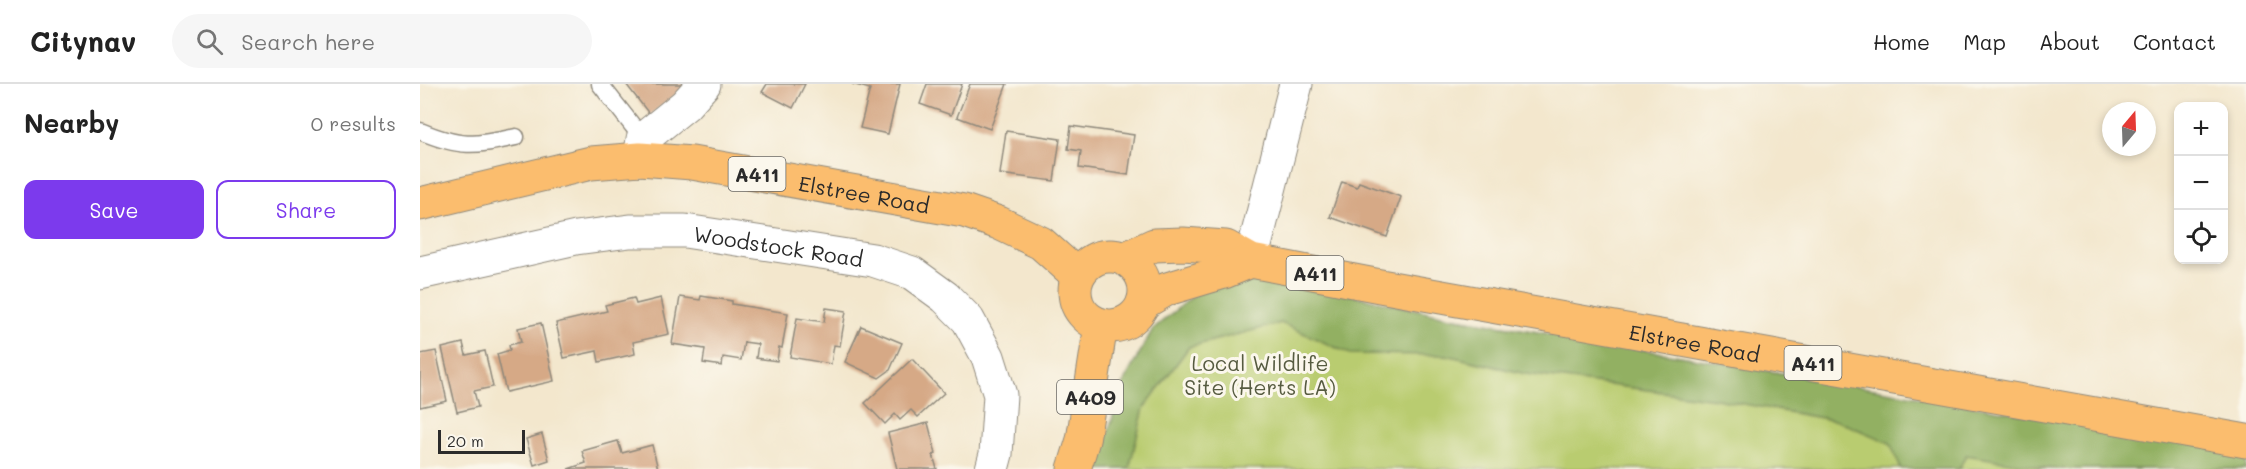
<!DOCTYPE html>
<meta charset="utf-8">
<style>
body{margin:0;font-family:Mali,sans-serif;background:#f6f6f6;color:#222}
.controls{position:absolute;right:18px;top:18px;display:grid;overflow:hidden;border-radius:12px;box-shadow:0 3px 9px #0003}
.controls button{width:54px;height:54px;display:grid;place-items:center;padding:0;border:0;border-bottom:2px solid #e0e0e0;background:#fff;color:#222;font:30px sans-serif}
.compass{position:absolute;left:1682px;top:18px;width:54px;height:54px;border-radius:50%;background:#fff;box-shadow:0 3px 9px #0003;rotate:19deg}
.scale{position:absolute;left:18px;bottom:15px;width:87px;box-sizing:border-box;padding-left:6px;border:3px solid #2b2b2b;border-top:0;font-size:16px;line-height:21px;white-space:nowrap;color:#2b2b2b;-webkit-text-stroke:4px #fbf7ec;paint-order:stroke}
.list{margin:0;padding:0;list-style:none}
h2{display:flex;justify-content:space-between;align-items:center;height:78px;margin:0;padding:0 24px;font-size:26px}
h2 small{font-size:20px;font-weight:400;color:#767676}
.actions{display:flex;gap:12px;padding:18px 24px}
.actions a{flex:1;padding:14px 0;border:2px solid #7c3aed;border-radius:12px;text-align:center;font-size:21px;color:#7c3aed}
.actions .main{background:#7c3aed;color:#fff}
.icon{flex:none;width:33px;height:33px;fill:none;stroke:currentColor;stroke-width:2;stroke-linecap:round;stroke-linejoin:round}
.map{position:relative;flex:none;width:1826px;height:385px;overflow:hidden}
header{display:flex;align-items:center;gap:36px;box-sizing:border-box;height:84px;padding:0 30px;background:#fff;border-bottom:2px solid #e0e0e0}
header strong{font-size:28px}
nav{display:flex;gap:33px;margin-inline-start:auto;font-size:21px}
.search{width:420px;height:54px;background:#f6f6f6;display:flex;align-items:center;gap:15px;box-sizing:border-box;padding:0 21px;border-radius:33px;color:#767676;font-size:22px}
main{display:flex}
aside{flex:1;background:#fff}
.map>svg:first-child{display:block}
</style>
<header>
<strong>Citynav</strong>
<div class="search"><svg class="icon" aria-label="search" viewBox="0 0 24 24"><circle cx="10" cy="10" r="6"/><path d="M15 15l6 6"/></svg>Search here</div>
<nav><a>Home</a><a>Map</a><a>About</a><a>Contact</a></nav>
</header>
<main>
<aside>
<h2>Nearby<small>0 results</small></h2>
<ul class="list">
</ul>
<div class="actions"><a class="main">Save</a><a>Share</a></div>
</aside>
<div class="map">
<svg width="1826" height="385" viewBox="0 0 1826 385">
<rect width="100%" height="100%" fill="#fbf7ec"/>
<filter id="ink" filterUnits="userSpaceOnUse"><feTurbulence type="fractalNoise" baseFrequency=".0167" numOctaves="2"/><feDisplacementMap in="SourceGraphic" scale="12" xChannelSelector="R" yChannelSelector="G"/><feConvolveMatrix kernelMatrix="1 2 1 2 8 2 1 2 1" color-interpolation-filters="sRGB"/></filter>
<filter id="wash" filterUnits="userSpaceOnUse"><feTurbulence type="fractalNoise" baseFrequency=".008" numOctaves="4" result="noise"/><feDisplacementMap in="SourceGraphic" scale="24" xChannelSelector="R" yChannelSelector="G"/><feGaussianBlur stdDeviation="1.35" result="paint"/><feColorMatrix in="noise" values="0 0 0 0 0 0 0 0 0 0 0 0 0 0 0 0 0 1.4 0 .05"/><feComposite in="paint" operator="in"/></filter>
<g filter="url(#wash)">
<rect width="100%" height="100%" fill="#f3e7cd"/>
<path fill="#b9cc70" stroke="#727c4e" stroke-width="1.5" d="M926,210L1030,233L1425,300L1826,385H676L705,296L733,245Z"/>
<path fill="#92b062" stroke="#5e6e46" stroke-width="1.5" d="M838,194L926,210L1030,233L1826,368V385H1633L1546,371L1539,385H1481L1470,359L1418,337L1296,315L1106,290L1026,271L930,270L861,239L769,263L724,324L709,385H676L705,296L733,245L780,206Z"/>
<g id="blocks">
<g fill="#d6a986">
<path d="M206,0H270L230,31Z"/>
<path d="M347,0H385L373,24L342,8Z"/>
<path d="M432,0H480L468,50L440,44L450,5Z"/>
<path d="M507,0H542L531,31L500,20Z"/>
<path d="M550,0H587L570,45L537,33Z"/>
<path d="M651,42L714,51L708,91L659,84L661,67L648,65Z"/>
<path d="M586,47L640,55L634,97L580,90Z"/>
<path d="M922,98L937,103L939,98L981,113L967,153L910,133Z"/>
<path d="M281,212L312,217V220L368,229L362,264L359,263L357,277L336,274L338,260L324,258L321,276L303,273L302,282L283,279L285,265L252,260L260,213L280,216Z"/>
<path d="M214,214L216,220L241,214L249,250L213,258L215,270L179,278L177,267L144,274L136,239L187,227L185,221Z"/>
<path d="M406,224L426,227L420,262L414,261L411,280L370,273L377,234L404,238Z"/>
<path d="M121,239L134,297L86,308L77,270L90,266L89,261L101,258L98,244Z"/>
<path d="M441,242L482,259L470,286L459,294L425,278Z"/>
<path d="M43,259L46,271L65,267L73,303L54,307L58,323L37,328L22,264Z"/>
<path d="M16,267L27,317L0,323V270Z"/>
<path d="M492,275L524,309L498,333L491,326L480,336L475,330L465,340L445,319Z"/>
<path d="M508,339L516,370L513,371L517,385H477L468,349Z"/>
<path d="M122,350L129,376L114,381L106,355Z"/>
<path d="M198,357L202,369L232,361L238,385H148L166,379L162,367Z"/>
</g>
</g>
</g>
<g filter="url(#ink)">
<use href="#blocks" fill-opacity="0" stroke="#8f897c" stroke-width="1.5"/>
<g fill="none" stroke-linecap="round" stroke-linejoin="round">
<defs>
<g id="service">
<path d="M180,0L223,55"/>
<path d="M0,47C41,64 53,62 96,53"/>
</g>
<g id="minor">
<path d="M220,75L223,55L265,21L284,0"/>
<path d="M831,177L876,0"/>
<path id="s1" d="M0,189L156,154L210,147H265L453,176L492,189L525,213L548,236L568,273L580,311L576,370L572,385"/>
</g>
<g id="primary">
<path id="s2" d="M0,120L171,79L220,75L272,79L544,127L579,139L621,159L658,192"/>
<circle cx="690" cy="207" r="35"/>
<path id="s3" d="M704,175L734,161L763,160L806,163L831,177L960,202L1826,357"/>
<path d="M723,219L747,205L804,188L831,177"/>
<path d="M654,385L663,356L681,241"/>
</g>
</defs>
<use href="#service" stroke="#8f897c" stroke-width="19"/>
<use href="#minor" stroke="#8f897c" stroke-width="35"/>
<use href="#primary" stroke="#8f897c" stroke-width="35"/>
<use href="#service" stroke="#fff" stroke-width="16"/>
<use href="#minor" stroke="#fff" stroke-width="33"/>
<use href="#primary" stroke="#fbbd6e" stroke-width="33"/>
</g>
</g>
<g text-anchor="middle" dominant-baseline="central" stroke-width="6" stroke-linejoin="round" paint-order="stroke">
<g fill="#fbf7ec" stroke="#696865" stroke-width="1.5">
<rect x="308.5" y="73" width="57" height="34" rx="4.5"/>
<rect x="866.5" y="172" width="57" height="34" rx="4.5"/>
<rect x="1364.5" y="262" width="57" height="34" rx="4.5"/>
<rect x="637" y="296" width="66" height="34" rx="4.5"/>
</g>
<g font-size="20" font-weight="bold" fill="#2b2b2b">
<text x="337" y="90">A411</text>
<text x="895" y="189">A411</text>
<text x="1393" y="279">A411</text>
<text x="670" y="313">A409</text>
</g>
<g font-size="21" fill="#2b2b2b" stroke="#fbf7ec">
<text stroke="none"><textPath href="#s2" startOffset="452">Elstree Road</textPath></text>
<text stroke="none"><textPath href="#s1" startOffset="364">Woodstock Road</textPath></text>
<text stroke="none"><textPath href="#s3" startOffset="585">Elstree Road</textPath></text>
</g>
<g font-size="21" fill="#565b40" stroke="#fbf7ec">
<text x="840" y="278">Local Wildlife<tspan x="840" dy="24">Site (Herts LA)</tspan></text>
</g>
</g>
</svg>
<div class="controls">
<button>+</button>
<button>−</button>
<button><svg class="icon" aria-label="locate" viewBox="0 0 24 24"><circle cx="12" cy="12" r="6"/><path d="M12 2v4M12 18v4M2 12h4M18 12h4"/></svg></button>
</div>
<svg class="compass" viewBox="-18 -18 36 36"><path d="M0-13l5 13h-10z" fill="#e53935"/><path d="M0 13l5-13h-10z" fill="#767676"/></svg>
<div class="scale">20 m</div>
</div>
</main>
